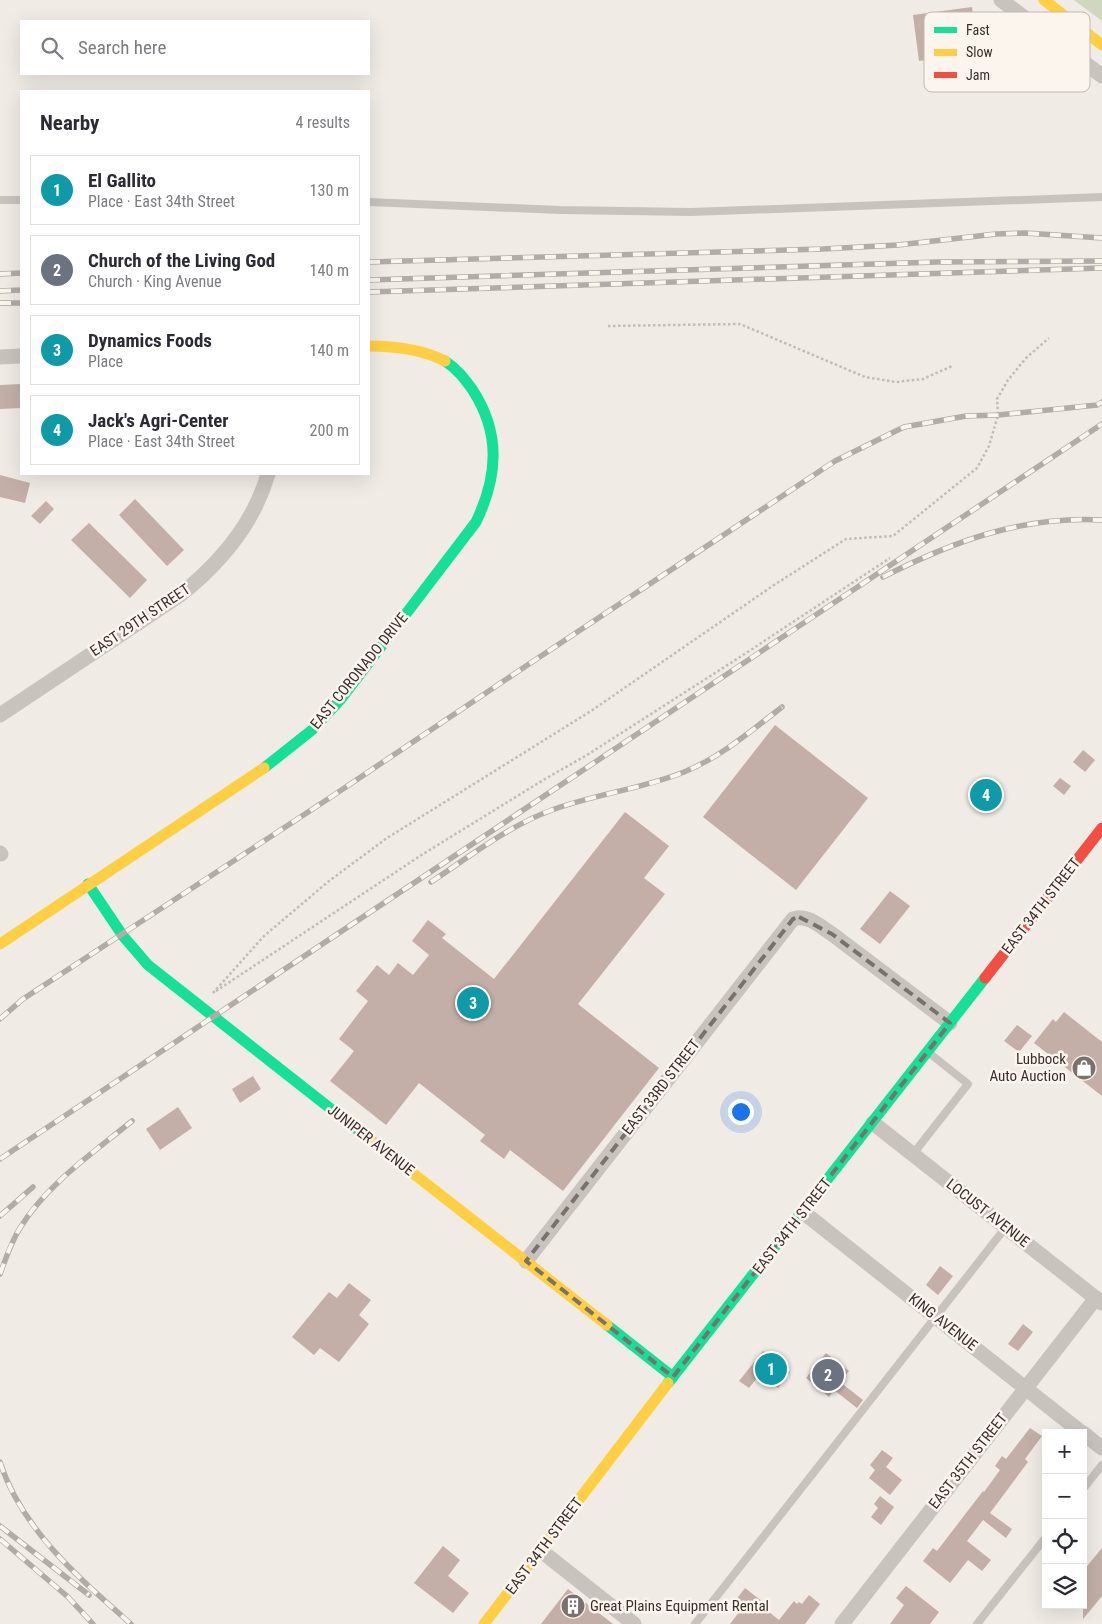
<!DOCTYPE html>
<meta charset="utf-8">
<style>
body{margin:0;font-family:"Roboto Condensed",sans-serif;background:#f7f7f7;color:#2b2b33}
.controls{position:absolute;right:15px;bottom:15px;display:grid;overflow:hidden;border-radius:0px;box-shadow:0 5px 20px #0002}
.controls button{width:45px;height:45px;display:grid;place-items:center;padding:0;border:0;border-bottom:1px solid #e1e1e2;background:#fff;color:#2b2b33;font:25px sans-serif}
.you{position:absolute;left:740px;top:1111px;width:18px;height:18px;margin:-12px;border:4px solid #fff;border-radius:50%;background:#1a73e8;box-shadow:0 0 0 8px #1a73e833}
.badge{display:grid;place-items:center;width:32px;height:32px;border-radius:50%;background:#0f766e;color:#fff;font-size:16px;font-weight:700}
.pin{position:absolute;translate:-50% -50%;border:2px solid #fff;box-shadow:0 1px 5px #0006}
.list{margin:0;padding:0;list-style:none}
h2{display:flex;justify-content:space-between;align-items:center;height:65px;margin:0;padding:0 20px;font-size:21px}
h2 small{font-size:16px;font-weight:400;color:#7c7c81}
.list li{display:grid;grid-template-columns:32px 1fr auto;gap:15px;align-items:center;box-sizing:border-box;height:70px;margin:0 10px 10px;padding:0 10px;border:1px solid #e1e1e2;border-radius:0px}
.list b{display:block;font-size:19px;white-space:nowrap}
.list p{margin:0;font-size:16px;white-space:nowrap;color:#7c7c81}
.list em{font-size:16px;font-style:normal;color:#7c7c81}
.icon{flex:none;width:28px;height:28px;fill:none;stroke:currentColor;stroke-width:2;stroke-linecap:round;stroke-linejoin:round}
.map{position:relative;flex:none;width:1102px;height:1624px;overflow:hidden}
.search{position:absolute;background:#fff;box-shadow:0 5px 20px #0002;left:20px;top:20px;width:350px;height:55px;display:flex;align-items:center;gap:12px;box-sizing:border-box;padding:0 18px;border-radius:0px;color:#7c7c81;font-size:19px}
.panel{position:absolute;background:#fff;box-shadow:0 5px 20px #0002;left:20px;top:90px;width:350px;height:385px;border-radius:0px}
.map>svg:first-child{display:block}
</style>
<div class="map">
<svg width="1102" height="1624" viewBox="0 0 1102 1624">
<rect width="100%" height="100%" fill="#f0ebe5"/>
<path fill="#d1d6bf" d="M1074,0H1102V21Z"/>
<g fill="#c3afa7">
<path d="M972,7L978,53L919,61L913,15Z"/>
<path d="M21,384V408L0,409V385Z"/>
<path d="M0,475L30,483L25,503L0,497Z"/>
<path d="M135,499L184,550L167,566L119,515Z"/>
<path d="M46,501L54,509L40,524L31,516Z"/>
<path d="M89,523L147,580L130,598L71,540Z"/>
<path d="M775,725L868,798L796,890L703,817Z"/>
<path d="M1083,750L1095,760L1085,772L1073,762Z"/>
<path d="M1060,778L1071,786L1064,795L1053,786Z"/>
<path d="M980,780L1001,797L991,809L970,792Z"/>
<path d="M625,812L669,846L644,878L665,894L578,1004L659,1068L563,1191L510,1150L504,1159L480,1141L485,1135L419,1083L386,1125L330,1081L354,1051L339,1039L368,1001L356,991L377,965L389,975L398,963L413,975L429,955L412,941L428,920L446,934L442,938L494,979Z"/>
<path d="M890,891L910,906L880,944L860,929Z"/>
<path d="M1064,1012L1102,1042V1096L1034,1043L1053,1019L1056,1022Z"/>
<path d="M1017,1025L1032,1036L1019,1052L1004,1041Z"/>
<path d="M253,1076L261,1089L240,1103L232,1089Z"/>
<path d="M178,1107L192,1128L160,1150L146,1129Z"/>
<path d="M940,1266L953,1276L938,1295L926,1285Z"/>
<path d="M349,1283L371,1300L359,1315L369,1324L339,1362L320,1348L314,1355L292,1337L329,1292L337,1298Z"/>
<path d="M1023,1324L1033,1332L1018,1351L1008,1344Z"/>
<path d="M763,1351L790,1372L778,1388L760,1374L749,1388L739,1381Z"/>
<path d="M826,1353L849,1371L840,1382L863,1400L857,1408L834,1390L829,1397L806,1378Z"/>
<path d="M1030,1428L1042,1436L1025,1459L1028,1462L990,1513L1012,1529L1006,1538L983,1520L967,1541L991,1560L982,1571L968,1560L950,1583L923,1561L933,1548L937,1551L983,1491L984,1492L1000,1470L995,1466L1002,1456L1006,1459Z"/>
<path d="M882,1450L893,1458L886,1467L902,1480L890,1495L869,1478L875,1470L870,1465Z"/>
<path d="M880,1496L894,1507L881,1525L871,1517L878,1508L874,1504Z"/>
<path d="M443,1546L460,1560L448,1576L469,1593L453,1613L414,1583Z"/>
<path d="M1102,1548V1596L1083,1619V1571Z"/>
<path d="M906,1586L939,1612L930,1624H890L904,1605L896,1598Z"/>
<path d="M745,1588L763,1602L760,1605L779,1620L794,1601L797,1604L799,1602L802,1604L809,1595L820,1604L805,1624H730L743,1607L735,1601Z"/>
<path d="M568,1589L613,1624H541Z"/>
</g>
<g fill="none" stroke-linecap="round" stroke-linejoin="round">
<g stroke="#c2bbb6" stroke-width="2.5" stroke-dasharray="2.5 2.5" stroke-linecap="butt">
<path d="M608,326L740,324L865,377L896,382L923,379L952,366"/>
<path d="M216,991L423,854L545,779L587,755L740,657L890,558"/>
<path d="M213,993L264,936L329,881L387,838L591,711L774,585L846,539L893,536L977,468L989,446L998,415L997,399L1008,380L1026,358L1049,338"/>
</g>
<g stroke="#c9c3be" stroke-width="8">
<path d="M0,200H21"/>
<path d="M369,202L560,210L691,212L1102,197"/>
<path d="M913,1154L968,1084L928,1052"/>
<path d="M1083,1489L1102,1465"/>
<path d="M695,1624L1006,1227"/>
<path d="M977,1624L1046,1537"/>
</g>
<g stroke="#c9c3be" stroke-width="15">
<path d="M1001,0L1102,76"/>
<path d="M0,357L21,356"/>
<path d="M0,715L180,595C219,564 254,523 268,474"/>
<path d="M0,853L1,854"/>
<path d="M873,1123L1102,1303"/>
<path d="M803,1212L1082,1433"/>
<path d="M526,1261L793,919C807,914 820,926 832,934L950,1023"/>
<path d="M1083,1433L1102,1448"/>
<path d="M540,1550L634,1624"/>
<path d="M842,1624L1096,1298"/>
</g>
<g stroke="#16e098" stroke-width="11">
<path d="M264,768L312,730L341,699L476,522C498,476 501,433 472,389C464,378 457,369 445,361"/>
<path d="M88,884L123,936L148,965L373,1142"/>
<path d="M607,1325L673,1377"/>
<path d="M668,1383L985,978"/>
</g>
<g stroke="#ffcf43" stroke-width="11">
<path d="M1044,0L1102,45"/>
<path d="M369,346C396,346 421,349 445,361"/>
<path d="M0,944L264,768"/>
<path d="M373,1142L607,1325"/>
<path d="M484,1624L668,1383"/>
</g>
<path stroke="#f24e42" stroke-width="11" d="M985,978L1102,828"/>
<defs>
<g id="rail">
<path d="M369,262L823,249L898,245L996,234L1025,233L1102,238"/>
<path d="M0,274L21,273"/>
<path d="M369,280L938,262L1102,261"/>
<path d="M0,291L21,290"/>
<path d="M369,292L1102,268"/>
<path d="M0,303H21"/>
<path d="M883,577C954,541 1021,516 1102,520"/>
<path d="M431,882C469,857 510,825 552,810C595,794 642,789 684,772C721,757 751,731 782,707"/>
<path d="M0,1019L23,999L331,797L526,666L835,461L904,427L966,416L998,415L1097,405L1102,402"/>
<path d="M0,1159L1102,424"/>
<path d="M0,1216L33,1187"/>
<path d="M0,1274C6,1258 11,1242 20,1228C47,1184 93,1153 132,1121"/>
<path d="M0,1462C22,1530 80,1579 131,1624"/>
<path d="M0,1526L89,1595"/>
<path d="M0,1539L68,1597L93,1624"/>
</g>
</defs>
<use href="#rail" stroke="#b1aca8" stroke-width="5.5"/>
<use href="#rail" stroke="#fbf5ee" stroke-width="4" stroke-dasharray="11" stroke-linecap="butt"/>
</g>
<path fill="none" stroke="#7a716c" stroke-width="4" stroke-dasharray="10 6" stroke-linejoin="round" d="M799,917L832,934L950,1023L673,1377L526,1261L793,919Z"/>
<defs>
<symbol id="shop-disc" viewBox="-11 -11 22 22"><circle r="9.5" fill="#7a716c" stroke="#fbf5ee"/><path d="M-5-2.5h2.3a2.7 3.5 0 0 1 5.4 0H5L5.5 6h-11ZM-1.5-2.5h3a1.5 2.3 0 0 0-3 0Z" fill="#fff"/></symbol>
<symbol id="building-disc" viewBox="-11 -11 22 22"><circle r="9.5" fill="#7a716c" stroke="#fbf5ee"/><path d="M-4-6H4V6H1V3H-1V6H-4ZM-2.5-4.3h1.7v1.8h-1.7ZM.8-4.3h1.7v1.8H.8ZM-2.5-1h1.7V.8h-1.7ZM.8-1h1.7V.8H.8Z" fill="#fff"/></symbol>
</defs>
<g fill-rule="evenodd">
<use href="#shop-disc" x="1070" y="1054" width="28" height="28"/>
<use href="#building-disc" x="559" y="1592" width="28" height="28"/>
</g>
<g text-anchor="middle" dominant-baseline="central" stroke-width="5" stroke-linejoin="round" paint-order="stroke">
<g font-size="15" fill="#3b302b" stroke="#fbf5ee">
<text transform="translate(140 620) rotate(-34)">EAST 29TH STREET</text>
<text transform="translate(359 671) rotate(-51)">EAST CORONADO DRIVE</text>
<text transform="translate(1041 906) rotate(-52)">EAST 34TH STREET</text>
<text transform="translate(661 1087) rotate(-52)">EAST 33RD STREET</text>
<text transform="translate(371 1140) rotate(38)">JUNIPER AVENUE</text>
<text transform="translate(988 1213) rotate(38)">LOCUST AVENUE</text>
<text transform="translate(792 1226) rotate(-52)">EAST 34TH STREET</text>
<text transform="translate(943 1322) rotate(38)">KING AVENUE</text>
<text transform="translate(968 1461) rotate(-52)">EAST 35TH STREET</text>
<text transform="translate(544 1546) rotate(-53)">EAST 34TH STREET</text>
</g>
<g font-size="15" fill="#3b302b" stroke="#fbf5ee" text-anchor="end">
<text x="1066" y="1059">Lubbock<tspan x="1066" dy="17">Auto Auction</tspan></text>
<text x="590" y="1606" text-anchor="start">Great Plains Equipment Rental</text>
</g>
</g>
<rect x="924" y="12" width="166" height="80" rx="8" fill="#fbf5ee" stroke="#c1bab4" stroke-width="1"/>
<rect x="934" y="27" width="23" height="6" fill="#16e098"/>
<rect x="934" y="49" width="23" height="7" fill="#ffcf43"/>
<rect x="934" y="72" width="23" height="6" fill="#f24e42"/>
<g font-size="14" fill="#3b302b">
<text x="966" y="35">Fast</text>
<text x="966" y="57">Slow</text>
<text x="966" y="80">Jam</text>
</g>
</svg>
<div class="controls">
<button>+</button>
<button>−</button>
<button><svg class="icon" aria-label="locate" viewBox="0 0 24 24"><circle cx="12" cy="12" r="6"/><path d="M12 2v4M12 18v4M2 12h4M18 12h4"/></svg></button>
<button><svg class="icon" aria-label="layers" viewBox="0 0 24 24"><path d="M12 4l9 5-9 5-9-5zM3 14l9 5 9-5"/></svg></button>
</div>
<div class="you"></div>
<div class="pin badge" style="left:771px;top:1369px;background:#0f9aa8">1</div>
<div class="pin badge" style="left:828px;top:1375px;background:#6b7280">2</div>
<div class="pin badge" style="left:473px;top:1003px;background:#0f9aa8">3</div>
<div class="pin badge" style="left:986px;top:795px;background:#0f9aa8">4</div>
<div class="search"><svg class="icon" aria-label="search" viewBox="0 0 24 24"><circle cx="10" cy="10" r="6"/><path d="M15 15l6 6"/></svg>Search here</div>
<section class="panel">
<h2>Nearby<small>4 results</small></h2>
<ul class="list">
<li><span class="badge" style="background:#0f9aa8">1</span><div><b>El Gallito</b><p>Place · East 34th Street</p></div><em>130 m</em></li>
<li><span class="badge" style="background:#6b7280">2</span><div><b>Church of the Living God</b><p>Church · King Avenue</p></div><em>140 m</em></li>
<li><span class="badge" style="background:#0f9aa8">3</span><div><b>Dynamics Foods</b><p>Place</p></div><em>140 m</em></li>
<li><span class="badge" style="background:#0f9aa8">4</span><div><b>Jack's Agri-Center</b><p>Place · East 34th Street</p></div><em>200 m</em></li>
</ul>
</section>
</div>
